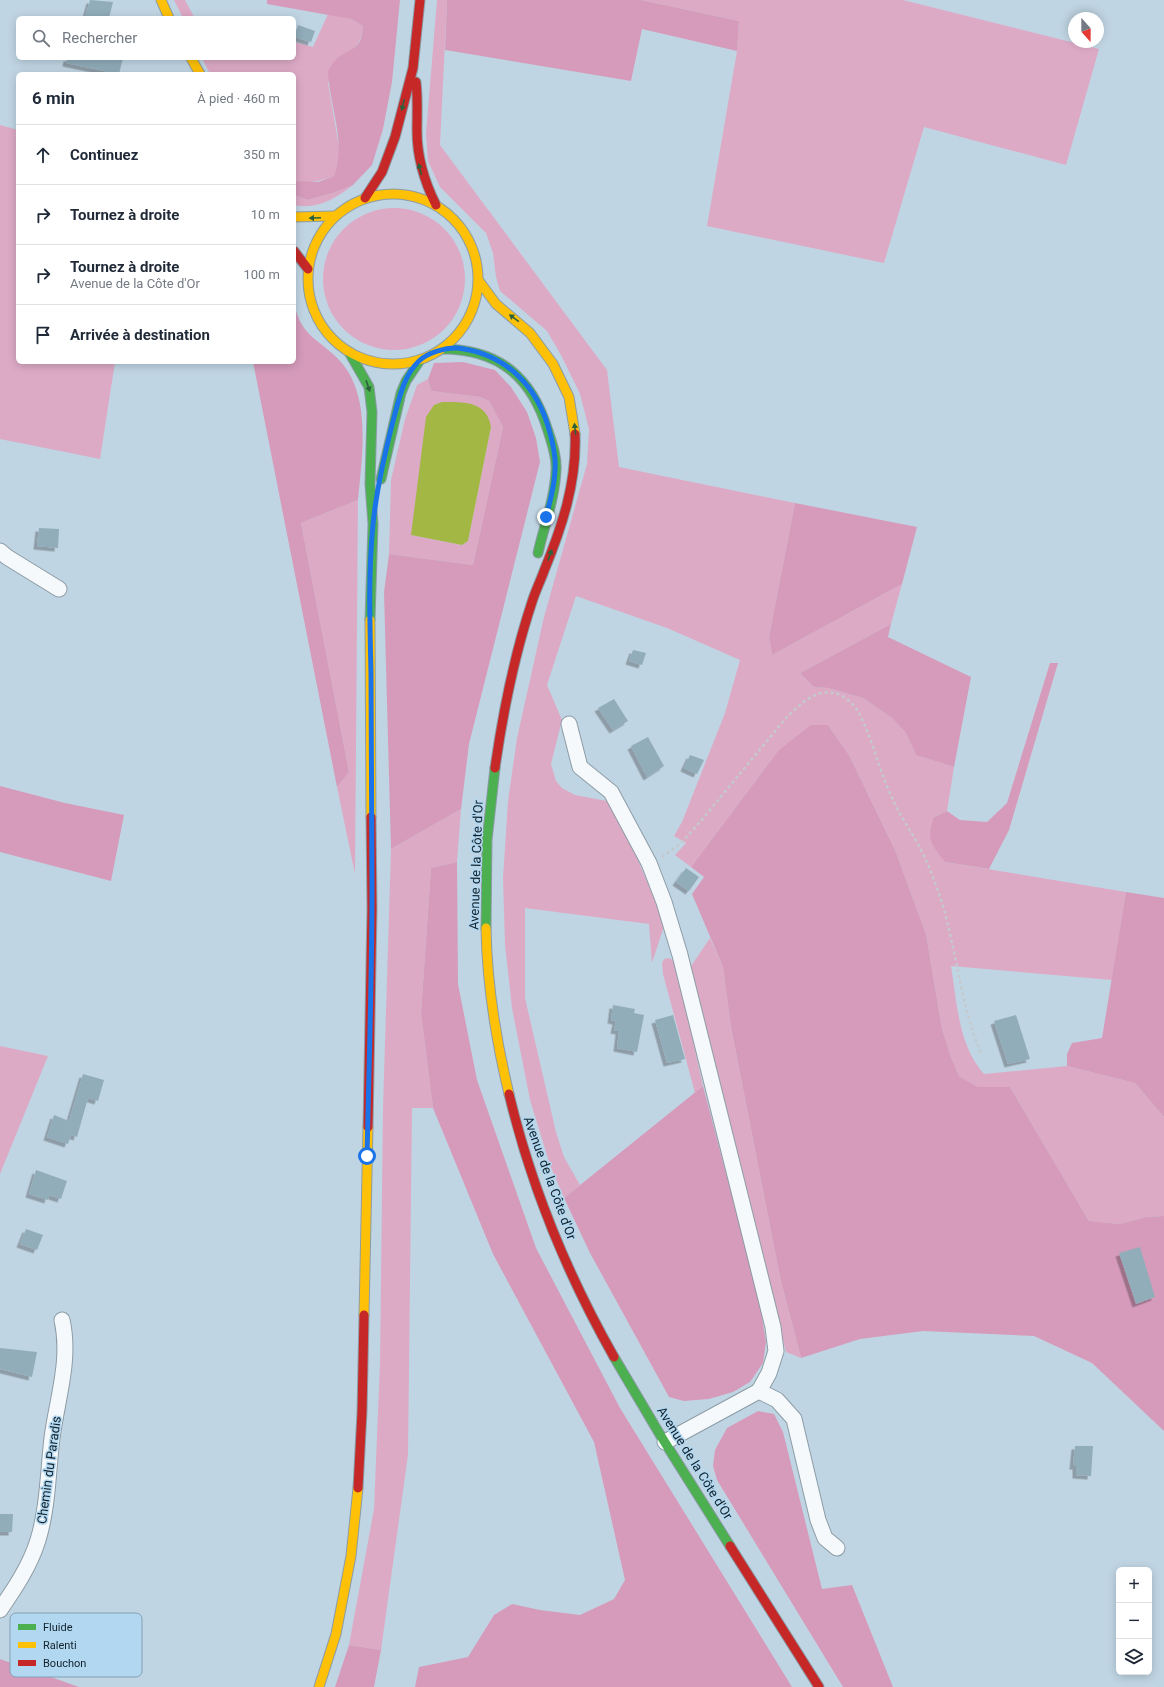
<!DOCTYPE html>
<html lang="fr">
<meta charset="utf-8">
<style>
body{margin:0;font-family:Roboto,sans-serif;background:#f2f2f3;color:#1f2937}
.controls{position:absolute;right:12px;bottom:12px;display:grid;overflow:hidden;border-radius:6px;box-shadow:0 2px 10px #0003}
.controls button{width:36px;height:36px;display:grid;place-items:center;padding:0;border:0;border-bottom:1px solid #e0e1e3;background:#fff;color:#1f2937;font:20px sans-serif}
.compass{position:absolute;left:1068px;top:12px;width:36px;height:36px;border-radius:50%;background:#fff;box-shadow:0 2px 10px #0003;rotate:159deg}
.stop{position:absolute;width:12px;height:12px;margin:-9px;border:3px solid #1a73e8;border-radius:50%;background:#fff}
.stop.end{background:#1a73e8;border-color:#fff;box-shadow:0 1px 4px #0008}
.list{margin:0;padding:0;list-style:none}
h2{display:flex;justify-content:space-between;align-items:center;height:52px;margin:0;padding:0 16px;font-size:17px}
h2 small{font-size:13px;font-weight:400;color:#747a83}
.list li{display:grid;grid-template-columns:26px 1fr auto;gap:12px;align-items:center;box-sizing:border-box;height:60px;padding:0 16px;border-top:1px solid #e0e1e3}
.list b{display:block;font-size:15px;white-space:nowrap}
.list p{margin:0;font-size:13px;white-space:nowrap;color:#747a83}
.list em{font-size:13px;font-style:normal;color:#747a83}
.icon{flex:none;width:22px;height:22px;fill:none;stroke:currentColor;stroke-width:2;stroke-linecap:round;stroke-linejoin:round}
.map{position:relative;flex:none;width:1164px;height:1687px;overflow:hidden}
.search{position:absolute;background:#fff;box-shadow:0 2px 10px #0003;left:16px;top:16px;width:280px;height:44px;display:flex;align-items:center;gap:10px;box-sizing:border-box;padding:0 14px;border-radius:6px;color:#747a83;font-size:15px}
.panel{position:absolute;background:#fff;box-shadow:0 2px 10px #0003;left:16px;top:72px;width:280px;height:292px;border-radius:6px}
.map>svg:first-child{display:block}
</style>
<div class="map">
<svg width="1164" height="1687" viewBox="0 0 1164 1687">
<defs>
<filter id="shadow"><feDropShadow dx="-3.5" dy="3.5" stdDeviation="0" flood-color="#0004"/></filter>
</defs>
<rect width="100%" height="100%" fill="#c0d5e3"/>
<g fill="#ddaac6" fill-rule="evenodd">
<path d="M174,0H185L194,17L197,18H183Z"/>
<path d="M437,0H447L440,145L607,370L619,467L795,503L769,637L772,655L902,584L891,624L800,673L814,687L828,688L863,698L892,718L906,733L916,755L954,767L947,811L934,817L945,862L1126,892L1112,980L951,966C957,1002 958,1045 984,1074L1067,1066L1135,1083L1164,1117V1216L1146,1217L1120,1224L1089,1221L1010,1087H978L959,1076L951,1057L942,1029L926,934L895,850L849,755L828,725L778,751L691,867L675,855L686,843L674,836L682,822L725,713L740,660L667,628L576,596L547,685L562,720L551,764L556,781L562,788L575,795L607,801L633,849L665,923L652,963L649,924L525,908V998L556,1132L564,1157L580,1185L564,1198L550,1165L530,1100L512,1008L505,945L503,878L508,801L517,738L544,617L587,464L589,429L580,394L561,355L547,331L500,291L496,277L493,253L486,233L440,187L428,161L426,134Z"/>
<path d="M641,0H903L1099,49L1066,165L924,127L884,263L707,226L737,51L739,21Z"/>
<path d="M328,14L351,19L363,26C361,45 355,49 339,57L328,83L339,147V165L334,176C320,181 309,184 294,181V74H210L202,58H294V42L313,47Z"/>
<path d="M0,125L18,130V362H115L100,459L0,439Z"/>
<path d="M353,185C335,199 317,210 294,205V195L308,200L336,192Z"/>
<circle cx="394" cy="279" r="71"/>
<path d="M428,379L431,391L480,397L489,401L503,427L473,565L389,554L391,480L405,419L417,385ZM491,427L468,541L462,545L411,535Z"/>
<path d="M358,500L355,874L337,787L349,772L301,523Z"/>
<path d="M461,809L457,862L431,868L421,1013L433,1108H412L408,1455L381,1650L349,1645L374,1509L380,1363L383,1107L391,849Z"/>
<path d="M710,938L723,967L731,1027L780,1277L801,1358L786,1352L689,969Z"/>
<path d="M669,958L675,962L703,1086L695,1093L663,974L662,963L664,959Z"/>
<path d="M0,1046L48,1056L0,1174Z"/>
</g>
<g fill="#d69bbb">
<path d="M267,0H400L392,82L383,129L372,165L353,185L336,192L308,200L294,195V181L318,182L334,176C347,143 329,105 328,71C331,66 335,59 340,56C356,46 361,48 363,26L351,19L267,4Z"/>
<path d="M447,0H641L739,21L737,51L642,29L631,81L445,50Z"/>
<path d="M294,302C300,337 320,339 340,361C372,396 362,457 358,500L301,523L349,772L337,787L253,362H294Z"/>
<path d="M463,362L495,370L511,387L527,412L536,438L540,462L469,744L461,809L391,849L384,592L389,554L473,565L503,427L489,401L480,397L431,391L428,379L434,363Z"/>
<path d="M795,503L917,527L902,584L772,655L769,637Z"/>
<path d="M891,624L888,637L971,677L954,767L916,755L906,733L892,718L863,698L828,688L814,687L800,673Z"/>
<path d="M1050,663H1058L1009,830L989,869L945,862C931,844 926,839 934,817L947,811L960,820L987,822L1007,803Z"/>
<path d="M811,725H828L849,755L895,850L926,934L942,1029L951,1057L959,1076L978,1087H1010L1089,1221L1120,1224L1146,1217L1164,1216V1431L1092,1363L1034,1336L923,1331L860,1339L801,1358L780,1277L731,1027L723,967L692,894L704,877L691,867L778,751Z"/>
<path d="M0,786L65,803L124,815L111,881L0,852Z"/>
<path d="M457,862L458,984L477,1080L536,1248L620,1408L792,1687H415L419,1667L468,1657L494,1615L512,1604L540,1610L580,1615L614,1599L625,1580L594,1442L493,1254L433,1108L421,1013L431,868Z"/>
<path d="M1126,892L1164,898V1117L1135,1083L1067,1066V1054L1072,1043L1102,1038Z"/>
<path d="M703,1086L759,1299L766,1342L763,1363L750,1382L733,1392L709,1399L684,1401L669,1397L590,1253L564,1198Z"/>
<path d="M758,1411L774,1414L783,1432L822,1589L852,1585L893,1687H843L717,1480L713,1466L715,1450L727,1428Z"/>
<path d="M349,1645L381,1650L374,1687H335Z"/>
<path d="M0,1659L79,1687H0Z"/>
</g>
<path fill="#a3b744" d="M442,402C464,402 487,401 491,427L468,541L462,545L411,535L426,417L434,405Z"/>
<g fill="#91adb9" filter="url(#shadow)">
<path d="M90,0L113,2L109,18H85Z"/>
<path d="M298,25L315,31L311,42L295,37Z"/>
<path d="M67,58H123L119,74L66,63Z"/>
<path d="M39,528L59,529L58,548L37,546Z"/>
<path d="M633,650L646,653L642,665L629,661Z"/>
<path d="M614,699L628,721L613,730L598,708Z"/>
<path d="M648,737L664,766L647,777L631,746Z"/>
<path d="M690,755L704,760L697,774L684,768Z"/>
<path d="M686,868L699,877L689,891L676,882Z"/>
<path d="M613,1005L635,1009L634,1013L644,1015L637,1052L617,1048L619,1031L614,1030L616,1021L611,1020Z"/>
<path d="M673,1015L685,1059L667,1063L655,1020Z"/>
<path d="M1016,1015L1030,1059L1008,1064L994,1021Z"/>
<path d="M83,1074L104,1080L98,1101L88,1098L77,1137L71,1135L68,1144L47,1137L54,1115L69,1121Z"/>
<path d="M36,1170L67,1181L61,1199L49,1195L48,1200L29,1194Z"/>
<path d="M26,1229L43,1235L37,1250L20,1244Z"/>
<path d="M1140,1247L1155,1297L1136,1304L1119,1253Z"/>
<path d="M0,1348L37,1352L32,1377L0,1369Z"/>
<path d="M1075,1446H1093L1091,1476L1076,1475V1466H1073Z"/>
<path d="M0,1514H13L12,1532H0Z"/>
</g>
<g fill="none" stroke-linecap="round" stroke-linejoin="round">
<defs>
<g id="street">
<path d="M0,551L7,557L59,589"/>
<path d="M569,724L580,767L611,792L649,863L664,902L680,955L773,1327L776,1351L769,1373L759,1391L777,1400L794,1419L818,1520L825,1538L837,1548"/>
<path d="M665,1442L759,1391"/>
<path d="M0,1610C15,1588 30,1566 38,1540C48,1507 48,1472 52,1438C57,1399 71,1360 62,1320"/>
</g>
<g id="fast">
<path d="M442,349C499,349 532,377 548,431C552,443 557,457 556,470C555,498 544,526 538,553"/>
<path d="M349,352L369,387L372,412L370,484L373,524L370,620"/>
<path d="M381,479L401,393L406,381L420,360"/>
<path d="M486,928L487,840L495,768"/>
<path d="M614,1357L659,1433L730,1546"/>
</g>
<g id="slow">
<path d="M161,0L169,18"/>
<path d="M191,58L200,74"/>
<circle cx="393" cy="279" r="85"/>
<path d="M294,217L335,216"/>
<path d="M479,281L496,304L530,333L553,364L569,397L575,434"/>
<path d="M370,620L371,817"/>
<path d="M486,928C487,984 496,1040 509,1094"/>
<path d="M364,1315L368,1127"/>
<path d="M319,1687L336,1634L351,1556L358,1488"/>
</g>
<g id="jam">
<path d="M416,82C418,98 417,115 417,131C417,158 424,181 436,205"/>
<path d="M365,198L382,172L395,137L413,68L420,0"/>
<path d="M294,251L308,269"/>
<path d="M495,768C503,712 514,656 532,602C535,592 540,582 544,571C562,527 577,482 575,434"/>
<path d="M509,1094C531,1186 567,1274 614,1357"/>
<path d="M368,1127L372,909L371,817"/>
<path d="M358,1488L362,1412L364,1315"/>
<path d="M730,1546L819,1687"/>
</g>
</defs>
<use href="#street" stroke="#8c9ca6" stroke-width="17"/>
<use href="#fast" stroke="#8c9ca6" stroke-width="11"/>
<use href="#slow" stroke="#8c9ca6" stroke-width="11"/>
<use href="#jam" stroke="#8c9ca6" stroke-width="11"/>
<path stroke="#c3c9cd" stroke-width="2.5" stroke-dasharray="3 3" stroke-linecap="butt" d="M662,857L680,844L700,822L786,718C800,704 817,687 838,694C847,697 858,709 861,717C874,744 880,773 893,800C902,820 916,838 925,858C932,873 938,890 943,906C957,955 961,1006 981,1053"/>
<use href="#street" stroke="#f6f9fb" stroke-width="15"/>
<use href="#fast" stroke="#4caf50" stroke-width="9"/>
<use href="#slow" stroke="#ffc107" stroke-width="9"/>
<use href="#jam" stroke="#c62828" stroke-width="9"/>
</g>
<defs><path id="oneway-solid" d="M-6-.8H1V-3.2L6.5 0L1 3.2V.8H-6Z"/></defs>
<g fill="#2c613b">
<use href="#oneway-solid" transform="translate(403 105) rotate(102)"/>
<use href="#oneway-solid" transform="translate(420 169) rotate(-104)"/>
<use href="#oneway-solid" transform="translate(315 218) rotate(178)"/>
<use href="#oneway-solid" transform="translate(514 318) rotate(-144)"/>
<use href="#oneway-solid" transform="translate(368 386) rotate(71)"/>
<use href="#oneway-solid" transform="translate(575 429) rotate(-96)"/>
<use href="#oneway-solid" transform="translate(550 555) rotate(-71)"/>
</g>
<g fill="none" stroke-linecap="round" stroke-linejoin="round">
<path stroke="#1a73e8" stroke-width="5" d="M367,1156C369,1067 372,977 372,888C372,817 371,746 371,674C370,625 368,574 373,525C376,491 384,457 392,425C398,404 402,377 419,361C427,353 446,347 458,348C506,354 538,386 550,433C553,444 556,457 555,469C555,485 550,501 546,517"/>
</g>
<g text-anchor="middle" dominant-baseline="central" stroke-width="3" stroke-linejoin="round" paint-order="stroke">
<g font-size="13" fill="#12212a" stroke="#b2d8f1">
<text transform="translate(476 865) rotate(-88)">Avenue de la Côte d'Or</text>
<text transform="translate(550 1178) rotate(70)">Avenue de la Côte d'Or</text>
<text transform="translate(695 1463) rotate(58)">Avenue de la Côte d'Or</text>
<text transform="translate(49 1470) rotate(-82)">Chemin du Paradis</text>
</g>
</g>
<rect x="10" y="1613" width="132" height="64" rx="6" fill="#b2d8f1" stroke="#82a1b5" stroke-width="1"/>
<rect x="18" y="1624" width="18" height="6" fill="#4caf50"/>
<rect x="18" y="1642" width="18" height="6" fill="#ffc107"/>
<rect x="18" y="1660" width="18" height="6" fill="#c62828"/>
<g font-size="11" fill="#12212a">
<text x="43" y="1631">Fluide</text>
<text x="43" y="1649">Ralenti</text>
<text x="43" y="1667">Bouchon</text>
</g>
</svg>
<div class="controls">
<button>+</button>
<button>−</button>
<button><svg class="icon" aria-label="layers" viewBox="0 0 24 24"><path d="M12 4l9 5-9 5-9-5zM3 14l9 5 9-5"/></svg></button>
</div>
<svg class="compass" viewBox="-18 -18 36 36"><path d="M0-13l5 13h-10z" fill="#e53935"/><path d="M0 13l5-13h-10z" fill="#747a83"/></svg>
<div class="stop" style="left:367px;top:1156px"></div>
<div class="stop end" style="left:546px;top:517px"></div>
<div class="search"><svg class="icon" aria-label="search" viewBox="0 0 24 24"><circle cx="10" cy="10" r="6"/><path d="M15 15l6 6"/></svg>Rechercher</div>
<section class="panel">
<h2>6 min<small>À pied · 460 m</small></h2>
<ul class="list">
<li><svg class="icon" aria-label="ahead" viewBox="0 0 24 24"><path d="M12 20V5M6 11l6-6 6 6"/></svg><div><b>Continuez</b></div><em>350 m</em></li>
<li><svg class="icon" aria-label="right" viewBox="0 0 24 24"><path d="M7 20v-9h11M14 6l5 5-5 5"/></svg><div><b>Tournez à droite</b></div><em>10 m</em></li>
<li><svg class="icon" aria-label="right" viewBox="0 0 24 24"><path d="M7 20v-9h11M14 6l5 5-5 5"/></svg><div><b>Tournez à droite</b><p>Avenue de la Côte d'Or</p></div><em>100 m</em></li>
<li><svg class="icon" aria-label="arrive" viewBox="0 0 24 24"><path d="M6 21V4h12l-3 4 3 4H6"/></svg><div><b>Arrivée à destination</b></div></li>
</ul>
</section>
</div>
